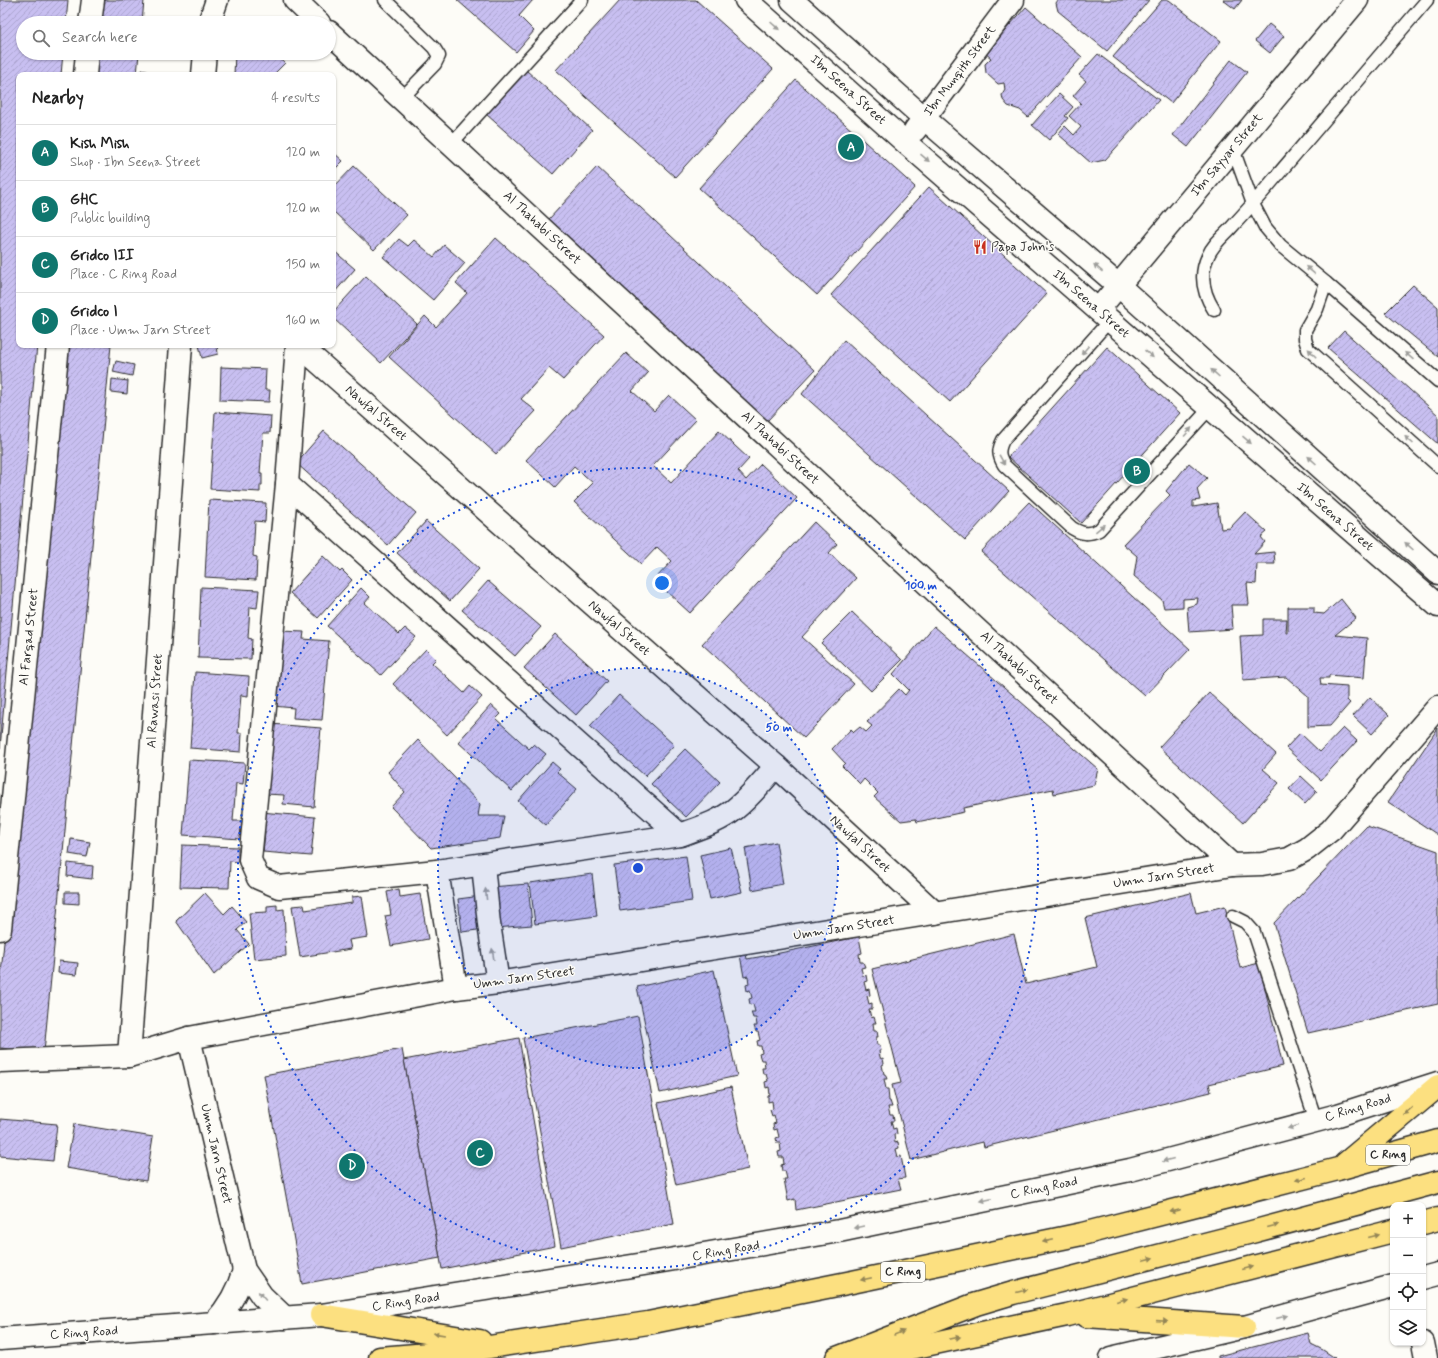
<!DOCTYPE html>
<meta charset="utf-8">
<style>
body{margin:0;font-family:Mynerve,sans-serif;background:#f2f2f2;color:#222}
.controls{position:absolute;right:12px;bottom:12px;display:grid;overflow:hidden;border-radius:8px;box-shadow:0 1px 3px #0004}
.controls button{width:36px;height:36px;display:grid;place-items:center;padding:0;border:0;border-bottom:1px solid #e0e0e0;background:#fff;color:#222;font:20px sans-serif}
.you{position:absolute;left:662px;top:583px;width:14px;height:14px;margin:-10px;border:3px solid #fff;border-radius:50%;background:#1a73e8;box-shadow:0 0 0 6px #1a73e833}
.badge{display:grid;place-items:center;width:26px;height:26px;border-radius:50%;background:#0f766e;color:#fff;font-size:13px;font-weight:700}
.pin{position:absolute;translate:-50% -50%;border:2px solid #fff;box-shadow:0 1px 4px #0006}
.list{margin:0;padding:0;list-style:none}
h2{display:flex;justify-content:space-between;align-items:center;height:52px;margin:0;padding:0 16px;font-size:17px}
h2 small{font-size:13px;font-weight:400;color:#767676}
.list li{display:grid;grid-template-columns:26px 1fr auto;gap:12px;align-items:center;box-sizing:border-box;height:56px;padding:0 16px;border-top:1px solid #e0e0e0}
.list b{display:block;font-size:15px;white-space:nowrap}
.list p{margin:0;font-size:13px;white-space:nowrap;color:#767676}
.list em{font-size:13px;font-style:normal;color:#767676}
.icon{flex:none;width:22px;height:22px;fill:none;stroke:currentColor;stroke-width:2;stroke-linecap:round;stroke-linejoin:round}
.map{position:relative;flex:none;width:1438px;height:1358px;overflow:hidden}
.search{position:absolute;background:#fff;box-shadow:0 1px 3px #0004;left:16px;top:16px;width:320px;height:44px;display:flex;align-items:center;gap:10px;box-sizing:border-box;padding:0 14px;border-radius:22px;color:#767676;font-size:15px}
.panel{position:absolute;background:#fff;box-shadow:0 1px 3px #0004;left:16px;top:72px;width:320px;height:276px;border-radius:8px}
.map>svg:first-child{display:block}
</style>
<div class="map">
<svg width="1438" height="1358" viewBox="0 0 1438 1358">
<defs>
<pattern id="building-hatch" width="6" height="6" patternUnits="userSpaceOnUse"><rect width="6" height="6" fill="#c8bff1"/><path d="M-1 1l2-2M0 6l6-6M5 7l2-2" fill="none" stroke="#aca4cf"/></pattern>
</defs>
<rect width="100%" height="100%" fill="#fdfcf7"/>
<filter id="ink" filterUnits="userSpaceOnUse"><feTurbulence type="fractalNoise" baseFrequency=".025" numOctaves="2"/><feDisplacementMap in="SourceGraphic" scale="8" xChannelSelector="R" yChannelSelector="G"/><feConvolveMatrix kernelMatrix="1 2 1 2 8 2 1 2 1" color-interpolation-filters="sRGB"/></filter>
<g filter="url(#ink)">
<g fill="url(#building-hatch)" stroke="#2b2b2b">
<path d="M0,0H68L66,23H23V53H63L61,75H19V345H37L0,748Z"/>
<path d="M94,0H144L142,23H92Z"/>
<path d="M457,0H533L519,16L534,31L516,52Z"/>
<path d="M620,0H696L773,69L675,177L556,70Z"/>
<path d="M1058,0H1149L1107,51L1058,11L1056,3Z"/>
<path d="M1162,0H1169L1221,41L1171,103L1113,57Z"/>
<path d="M1223,0H1242L1235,9Z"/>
<path d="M1026,7L1082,57L1028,117L1020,110L1008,106L1003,100L1002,95L1005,90L1004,83L998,84L986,73L985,64L991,58L985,53Z"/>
<path d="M1269,24L1284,36L1270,53L1255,41Z"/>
<path d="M89,53H139L137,75H87Z"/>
<path d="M235,53H274L285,63L273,75H234Z"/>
<path d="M1098,54L1159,100L1105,160L1091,163L1058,134L1065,126L1074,135L1081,127L1069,116L1081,103L1073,96L1086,81L1079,75Z"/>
<path d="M1231,60L1247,72L1188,147L1173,135Z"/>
<path d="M142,70L163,75H141Z"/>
<path d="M526,70L592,130L553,174L486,114Z"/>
<path d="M796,80L915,187L817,295L699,188Z"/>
<path d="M1059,94L1073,107L1065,116L1068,118L1049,140L1032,125Z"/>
<path d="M333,152L343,161L333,171Z"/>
<path d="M354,166L407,215L374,250L333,211V188Z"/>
<path d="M597,167L815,370L767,421L549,219Z"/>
<path d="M929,187L1047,294L950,402L831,295Z"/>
<path d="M496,238L604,335L563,380L549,368L521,399L536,411L496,454L389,357L425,316L436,327L467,293L456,283Z"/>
<path d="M399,239L408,246L414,240L434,257L444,245L465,263L433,300L383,257Z"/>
<path d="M333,250L355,269L333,294Z"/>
<path d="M366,276L417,324L381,363L333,318V312Z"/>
<path d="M1413,285L1438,307V357L1385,313Z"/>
<path d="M1344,331L1438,415V444L1328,348Z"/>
<path d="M844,340L1009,491L965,540L802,394Z"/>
<path d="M61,345H111L44,1052L0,1048V984Z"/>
<path d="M199,345H217L218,354L202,358Z"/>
<path d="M1107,347L1180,413L1081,523L1008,457Z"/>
<path d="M626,353L648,373L632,391L654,411L669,395L696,420L653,466L671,483L719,431L749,459L738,471L746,480L761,464L797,498L690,613L654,580L672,561L657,547L641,564L574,502L593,483L574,466L555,487L526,460Z"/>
<path d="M116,361L134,365L132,376L113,372Z"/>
<path d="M221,367L266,369L265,390H270L269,402L220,400Z"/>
<path d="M112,379L128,381L127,394L111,392Z"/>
<path d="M215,412L271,416L270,433H263L260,473H262V485H260V492L210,489Z"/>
<path d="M324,431L416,513L388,545L296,463Z"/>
<path d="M1189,463L1207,478L1197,489L1200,500L1193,501V507L1217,503L1221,529L1230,528L1245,512L1267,532L1261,537L1265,542L1254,554L1274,552L1275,564H1257L1256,584L1247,583L1249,605H1231L1233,629L1189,632L1187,607L1197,604L1198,598L1183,599V607L1164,608L1162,600L1134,576L1137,556L1123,544L1170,495L1166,491Z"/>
<path d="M209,500L266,503L265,522L255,521L253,556L257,557L256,580L205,577Z"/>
<path d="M1029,502L1190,649L1145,696L981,552Z"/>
<path d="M426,521L479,569L450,601L397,553Z"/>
<path d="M814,522L837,544L829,553L856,578L802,637L854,684L804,738L702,644Z"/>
<path d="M323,556L340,572L342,570L352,580L318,618L290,593Z"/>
<path d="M488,581L541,627L515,656L462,610Z"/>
<path d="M201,587L259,590L257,608L250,607L248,638L252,639L251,659L198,658Z"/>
<path d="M361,588L370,597L365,603L399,634L405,628L416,637L381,675L327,626Z"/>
<path d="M1341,599L1356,618L1335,635L1367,638L1364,678L1329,675V678H1320L1321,685L1347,687V700L1350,703L1330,726L1308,727V696L1286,677L1243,680L1240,636L1263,635V619H1287L1286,633H1288V607H1314V613L1324,614Z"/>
<path d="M852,612L902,660L871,691L821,643Z"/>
<path d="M934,626L1098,769L1094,785L1054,794L1053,789L963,808L964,812L917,822L916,819L901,821L874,797L878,793L864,779L860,784L842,766L845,763L832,749L851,729L854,732L860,727L866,732L872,726L867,722L899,689L905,695L909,690L893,674Z"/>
<path d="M280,631L304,632L303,639L329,641L322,720L293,718L294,708L273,706Z"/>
<path d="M555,634L607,681L576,715L524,668Z"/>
<path d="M426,649L436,659L432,663L464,693L470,686L482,697L447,735L393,684Z"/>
<path d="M195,672L249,676L248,696L241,695L238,733H242L241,752L190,748Z"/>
<path d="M1209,693L1276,754L1263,769L1279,783L1243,823L1159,747Z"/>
<path d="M619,695L674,745L645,776L590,726Z"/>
<path d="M1370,697L1389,715L1372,734L1353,716Z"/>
<path d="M491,705L501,714L496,719L529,749L534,744L546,754L512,791L458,742Z"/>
<path d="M271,724L321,728L314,807L283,804L284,795L265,794Z"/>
<path d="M1343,728L1357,741L1321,780L1286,748L1300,733L1320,752Z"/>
<path d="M1438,728V835L1388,802Z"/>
<path d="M418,740L480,804L478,816H504L500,838L431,848L391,807L405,792L388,772Z"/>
<path d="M685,749L720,782L686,817L651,784Z"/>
<path d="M189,760L245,763L243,784L236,783L233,821H242L240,839L183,835Z"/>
<path d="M552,762L560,769L557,772L577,789L546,825L518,801Z"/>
<path d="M1301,776L1317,791L1305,804L1289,789Z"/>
<path d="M261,812L315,817L311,856L263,852L265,831H259Z"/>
<path d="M1367,826L1438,851V1004L1308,1033L1274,923Z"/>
<path d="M71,839L90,842L87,857L69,854Z"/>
<path d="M776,842L783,884L752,890L745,848Z"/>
<path d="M182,845L238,847V862L230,861L229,888L180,887Z"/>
<path d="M731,848L742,892L710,899L700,855Z"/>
<path d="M686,856L692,901L620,911L614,865Z"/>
<path d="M68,863L93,866L92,879L67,876Z"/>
<path d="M592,874L597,916L535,924L530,883Z"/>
<path d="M528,884L532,925L495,928L491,887Z"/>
<path d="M399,889L400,897L420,894L428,939L391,946L385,916L391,915L387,892Z"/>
<path d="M65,892H79V904L65,903Z"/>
<path d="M205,893L224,914L232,906L246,922L237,930L249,944L214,975L176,921Z"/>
<path d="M1191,893L1196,913L1225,906L1240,968L1259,963L1283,1066L1209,1084L1211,1092L984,1147L983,1142L911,1160L892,1085L901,1083L872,969L1014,934L1026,984L1097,967L1085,918Z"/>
<path d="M362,896L368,937L349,940L351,949L300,957L292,906L304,905L305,910L352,903V897Z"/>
<path d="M481,896L485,929L462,932L458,899Z"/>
<path d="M277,905V910L284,909L286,956L254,959L249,913L267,912V906Z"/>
<path d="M858,932L862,953L859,954L860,962H863L865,967L861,968L863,976L866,975L867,981L864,982L866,990L869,989L870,995L867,996L869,1004L872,1003V1009H869L871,1018L874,1017L876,1023H873L874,1031H877L878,1037H876L877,1045H880L881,1051H879L880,1057L881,1059L883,1058L884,1064L882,1065L884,1074H885L887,1079H884L886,1089H888L889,1101H890L892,1107H888L890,1115H893L894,1121H891L893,1129L896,1128L897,1134L894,1135L895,1143L898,1142L899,1148L896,1149L898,1157L901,1156L905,1178L898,1179L901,1189L796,1210L795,1199L788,1201L784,1179H787L785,1171H782L781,1165L784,1164L783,1157H779L778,1152L781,1151L780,1143H777L776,1138L779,1137L777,1129L774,1130L773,1124L776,1123L774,1115L772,1116L770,1110L773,1109L772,1101L768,1102V1096L770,1095L769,1087L766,1088L765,1082L768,1081L766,1074H763L762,1068H765L764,1060H761L759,1054L762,1053L761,1046H758L757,1041L760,1040L758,1032H756L754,1026H757L756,1018H753L751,1012H755L753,1004L750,1005L749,999L752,998L750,990L747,991L746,985L749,984L748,976L744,977L740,955L746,954L747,959L770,955L853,938L852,933Z"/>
<path d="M59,961L78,963L76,975L58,973Z"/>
<path d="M714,970L737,1076L660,1093L637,987Z"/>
<path d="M638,1016L674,1224L561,1247L523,1038Z"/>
<path d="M519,1038L555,1246L442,1269L404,1060Z"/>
<path d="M402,1049L440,1258L302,1284L264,1075Z"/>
<path d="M731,1087L748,1169L676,1185L658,1103Z"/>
<path d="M0,1119L57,1124L53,1161L0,1156Z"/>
<path d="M74,1124L153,1137L146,1181L66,1168Z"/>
<path d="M1308,1333L1311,1344L1323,1350L1335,1358H1218V1356Z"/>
</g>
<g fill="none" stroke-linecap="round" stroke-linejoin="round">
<defs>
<g id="service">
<path d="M385,0L434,48L439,56L435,64L401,99"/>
<path d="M451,144L582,0"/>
<path d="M1233,149L1253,204L1265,227L1281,246L1326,283L1438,381"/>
<path d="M1326,283L1317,309L1305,330V339L1308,349L1438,466"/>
<path d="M1214,310C1203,293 1199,275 1208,256C1212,246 1221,238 1229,230C1240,218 1252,205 1263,192C1318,128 1372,64 1427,0"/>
<path d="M1110,320L1003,440C998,450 998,455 1004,465L1072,528C1082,534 1088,535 1099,530L1210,408"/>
<path d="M1233,916L1245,922L1254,932L1316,1121"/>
</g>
<g id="minor">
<path d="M295,0L319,23"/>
<path d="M746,0L905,142L1438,606"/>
<path d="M792,0L925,119L1118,285L1438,573"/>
<path d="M90,23L93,0"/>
<path d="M209,23L217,0"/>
<path d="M329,32L1232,865"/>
<path d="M85,75L87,53"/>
<path d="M203,75L205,53"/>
<path d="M915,130L1013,0"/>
<path d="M1098,310L1357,0"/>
<path d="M297,345L287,484L250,860L258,878L279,887L437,871L680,835C699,828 719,822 735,809C750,797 763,781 776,766"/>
<path d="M299,345L776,766L935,913"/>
<path d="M287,484L680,835"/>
<path d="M483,865L489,924L498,983"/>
<path d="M437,871L456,988"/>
<path d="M0,929L58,345"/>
<path d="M189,1038L244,1270L262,1296L285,1318"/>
<path d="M129,1056L181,345"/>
<path d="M0,1061L129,1056L189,1038L456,988L498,983L1232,865L1262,864L1289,859L1307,849L1331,830L1438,707"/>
<path d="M1423,1278L1438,1274"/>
<path d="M214,1323C228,1308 238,1291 244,1270"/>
<path d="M0,1339L321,1315L657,1262L839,1231L1130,1170L1338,1115L1438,1083"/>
<path d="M1423,1343L1426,1358"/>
<path d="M1111,1358L1244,1327L1393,1286"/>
</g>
<g id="trunk">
<path d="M1345,1164L1438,1086"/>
<path d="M1423,1223L1438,1219"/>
<path d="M321,1315L480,1341"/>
<path d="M1086,1316L1244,1327"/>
<path d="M869,1357L1067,1315L1393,1231"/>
<path d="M380,1358L463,1351L648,1323L852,1282L1082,1234L1338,1169L1438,1141"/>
<path d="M837,1358L976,1304L1013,1293L1248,1233L1438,1182"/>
</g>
</defs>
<use href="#service" stroke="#2b2b2b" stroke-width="15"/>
<use href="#minor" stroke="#2b2b2b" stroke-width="25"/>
<use href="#trunk" stroke="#2b2b2b" stroke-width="25"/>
<use href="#service" stroke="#fdfcf7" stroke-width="12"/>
<use href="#minor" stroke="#fdfcf7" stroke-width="22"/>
<use href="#trunk" stroke="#fce080" stroke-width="22"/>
</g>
<defs><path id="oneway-solid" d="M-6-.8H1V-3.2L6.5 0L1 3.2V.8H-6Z"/></defs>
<g fill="#9e9e9b">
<use href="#oneway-solid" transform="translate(775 26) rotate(42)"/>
<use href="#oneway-solid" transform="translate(925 158) rotate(41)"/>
<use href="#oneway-solid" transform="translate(1098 268) rotate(-139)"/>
<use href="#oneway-solid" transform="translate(1310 270) rotate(-140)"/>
<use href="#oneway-solid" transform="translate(1085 350) rotate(131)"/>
<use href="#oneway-solid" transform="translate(1312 353) rotate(-134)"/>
<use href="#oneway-solid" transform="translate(1149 354) rotate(41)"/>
<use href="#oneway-solid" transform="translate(1409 356) rotate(-139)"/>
<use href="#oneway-solid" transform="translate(1215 373) rotate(-138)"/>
<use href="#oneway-solid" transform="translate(1188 432) rotate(-49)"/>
<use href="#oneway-solid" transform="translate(1247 440) rotate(41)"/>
<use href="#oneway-solid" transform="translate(1409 440) rotate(-138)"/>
<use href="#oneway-solid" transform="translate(1002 460) rotate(61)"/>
<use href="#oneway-solid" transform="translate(1312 460) rotate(-138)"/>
<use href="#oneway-solid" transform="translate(1100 528) rotate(-40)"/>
<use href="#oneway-solid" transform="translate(1409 546) rotate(-138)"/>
<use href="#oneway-solid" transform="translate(486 894) rotate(-96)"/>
<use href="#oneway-solid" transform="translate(493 954) rotate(-99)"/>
<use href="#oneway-solid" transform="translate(1293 1127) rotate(165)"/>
<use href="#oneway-solid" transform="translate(1168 1160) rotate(165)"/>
<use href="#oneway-solid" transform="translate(986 1200) rotate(168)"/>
<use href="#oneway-solid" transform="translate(859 1227) rotate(168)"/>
<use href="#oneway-solid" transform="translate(262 1296) rotate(-130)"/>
<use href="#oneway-solid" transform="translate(1282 1317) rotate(-15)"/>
</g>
<g fill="#948656">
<use href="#oneway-solid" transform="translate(1408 1111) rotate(140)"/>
<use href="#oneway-solid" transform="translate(1301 1179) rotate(166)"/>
<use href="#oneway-solid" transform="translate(1175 1211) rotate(166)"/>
<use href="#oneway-solid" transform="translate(1273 1226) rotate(-15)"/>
<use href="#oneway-solid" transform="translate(1374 1236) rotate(-14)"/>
<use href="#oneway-solid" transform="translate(1048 1241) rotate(168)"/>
<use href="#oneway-solid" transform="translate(1148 1259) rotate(-14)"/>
<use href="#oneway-solid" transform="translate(1248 1268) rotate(-14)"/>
<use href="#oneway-solid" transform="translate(866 1279) rotate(168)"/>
<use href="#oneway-solid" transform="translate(1022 1291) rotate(-14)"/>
<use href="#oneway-solid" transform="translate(1122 1300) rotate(-14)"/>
<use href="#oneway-solid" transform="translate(1162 1321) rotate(4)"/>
<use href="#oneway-solid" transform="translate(899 1333) rotate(-22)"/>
<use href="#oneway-solid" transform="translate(439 1334) rotate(-171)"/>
<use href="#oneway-solid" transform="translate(955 1338) rotate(-12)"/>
</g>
</g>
<circle cx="638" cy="868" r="200" fill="#1d4ed8" fill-opacity=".12"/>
<g fill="none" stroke="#1d4ed8" stroke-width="2" stroke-dasharray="2 4">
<circle cx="638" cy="868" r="200"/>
<circle cx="638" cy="868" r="400"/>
</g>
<defs>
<symbol id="restaurant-bare" viewBox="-9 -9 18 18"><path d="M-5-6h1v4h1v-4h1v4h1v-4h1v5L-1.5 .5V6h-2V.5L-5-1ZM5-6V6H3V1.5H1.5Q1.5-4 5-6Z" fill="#c8321e" stroke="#fdfcf7" stroke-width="2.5" paint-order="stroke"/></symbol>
</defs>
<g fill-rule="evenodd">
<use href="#restaurant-bare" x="970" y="237" width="20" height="20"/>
</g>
<g text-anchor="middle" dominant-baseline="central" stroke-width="3" stroke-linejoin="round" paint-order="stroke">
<g fill="#fdfcf7" stroke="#6a6a68" stroke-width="1">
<rect x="1366" y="1145" width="44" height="20" rx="3"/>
<rect x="881" y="1262" width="44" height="20" rx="3"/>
</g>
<g font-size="12" font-weight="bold" fill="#2b2b2b">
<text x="1388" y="1155">C Ring</text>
<text x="903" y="1272">C Ring</text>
</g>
<g font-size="13" fill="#2b2b2b" stroke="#fdfcf7">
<text transform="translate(960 71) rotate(-53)">Ibn Munqith Street</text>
<text transform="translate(848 90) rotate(42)">Ibn Seena Street</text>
<text transform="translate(1227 155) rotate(-50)">Ibn Sayyar Street</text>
<text transform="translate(542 228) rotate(43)">Al Thahabi Street</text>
<text transform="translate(1091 304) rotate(41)">Ibn Seena Street</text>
<text transform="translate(376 413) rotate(41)">Nawfal Street</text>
<text transform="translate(780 448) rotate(43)">Al Thahabi Street</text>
<text transform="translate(1335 517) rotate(41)">Ibn Seena Street</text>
<text transform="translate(619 628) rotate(41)">Nawfal Street</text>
<text transform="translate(29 637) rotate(-84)">Al Farqad Street</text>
<text transform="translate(1019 668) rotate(43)">Al Thahabi Street</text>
<text transform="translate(155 701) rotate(-86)">Al Rawasi Street</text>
<text transform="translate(860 844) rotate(43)">Nawfal Street</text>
<text transform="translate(1164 876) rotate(-9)">Umm Jarn Street</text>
<text transform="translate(844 928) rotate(-9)">Umm Jarn Street</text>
<text transform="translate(524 978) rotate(-8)">Umm Jarn Street</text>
<text transform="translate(1358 1108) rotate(-17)">C Ring Road</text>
<text transform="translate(216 1154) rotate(77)">Umm Jarn Street</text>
<text transform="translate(1044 1188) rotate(-12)">C Ring Road</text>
<text transform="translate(726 1251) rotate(-10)">C Ring Road</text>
<text transform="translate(406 1302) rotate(-9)">C Ring Road</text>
<text transform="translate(84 1333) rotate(-4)">C Ring Road</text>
</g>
<g font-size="13" fill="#2b2b2b" stroke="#fdfcf7" text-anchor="start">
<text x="991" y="247">Papa John's</text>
</g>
</g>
<circle cx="638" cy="868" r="6" fill="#1d4ed8" stroke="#fdfcf7" stroke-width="2"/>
<g font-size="12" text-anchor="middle" font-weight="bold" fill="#1d4ed8" stroke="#fdfcf7" stroke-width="3" stroke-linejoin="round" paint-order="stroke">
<text x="921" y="589">100 m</text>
<text x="779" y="731">50 m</text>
</g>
</svg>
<div class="controls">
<button>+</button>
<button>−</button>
<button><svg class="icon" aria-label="locate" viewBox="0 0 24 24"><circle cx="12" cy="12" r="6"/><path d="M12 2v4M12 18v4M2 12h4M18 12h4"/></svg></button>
<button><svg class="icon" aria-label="layers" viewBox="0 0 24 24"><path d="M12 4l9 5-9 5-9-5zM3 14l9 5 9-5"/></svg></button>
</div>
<div class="you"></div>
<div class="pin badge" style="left:851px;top:147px">A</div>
<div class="pin badge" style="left:1137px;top:471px">B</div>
<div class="pin badge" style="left:480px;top:1153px">C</div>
<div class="pin badge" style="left:352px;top:1166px">D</div>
<div class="search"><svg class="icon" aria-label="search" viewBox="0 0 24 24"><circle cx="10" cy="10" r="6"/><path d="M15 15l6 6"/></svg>Search here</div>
<section class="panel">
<h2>Nearby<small>4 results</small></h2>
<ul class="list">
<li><span class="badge">A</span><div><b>Kish Mish</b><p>Shop · Ibn Seena Street</p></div><em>120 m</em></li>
<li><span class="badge">B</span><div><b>GHC</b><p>Public building</p></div><em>120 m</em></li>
<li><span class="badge">C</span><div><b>Gridco III</b><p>Place · C Ring Road</p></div><em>150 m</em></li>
<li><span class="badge">D</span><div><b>Gridco I</b><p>Place · Umm Jarn Street</p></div><em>160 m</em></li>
</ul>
</section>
</div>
